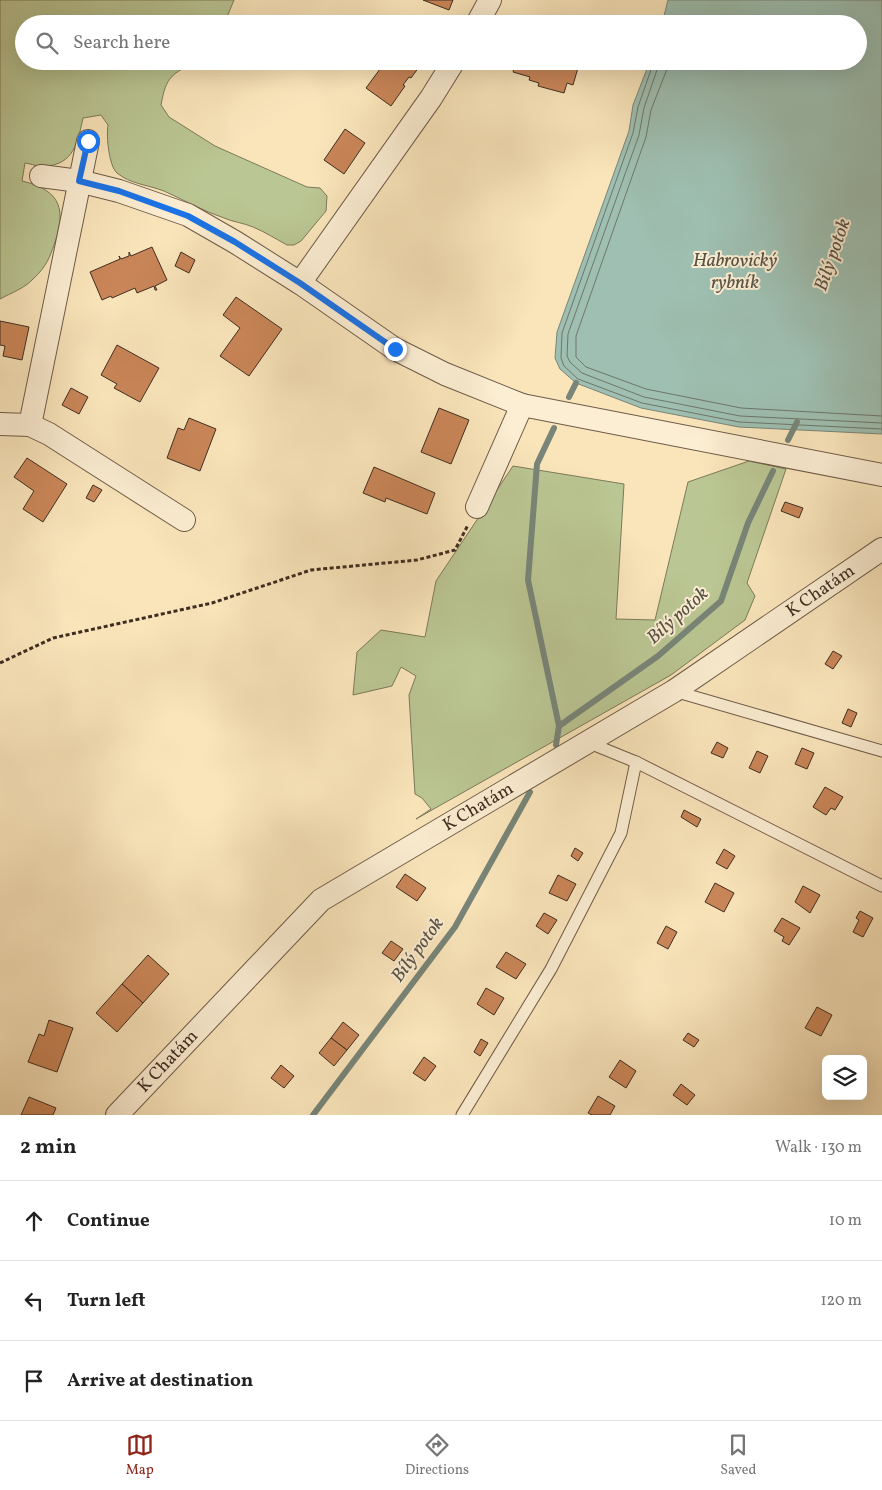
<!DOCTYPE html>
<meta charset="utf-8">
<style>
body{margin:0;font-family:Vollkorn,serif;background:#f2f2f2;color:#222}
.controls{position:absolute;right:15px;bottom:15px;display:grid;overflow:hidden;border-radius:8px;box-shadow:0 5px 20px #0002}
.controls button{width:45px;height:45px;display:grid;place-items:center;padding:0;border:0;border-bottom:1px solid #e0e0e0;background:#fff;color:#222;font:25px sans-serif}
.stop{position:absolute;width:15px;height:15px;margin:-11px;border:4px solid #1a73e8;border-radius:50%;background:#fff}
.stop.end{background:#1a73e8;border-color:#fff;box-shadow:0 1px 5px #0008}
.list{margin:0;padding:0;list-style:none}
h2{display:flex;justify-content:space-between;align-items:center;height:65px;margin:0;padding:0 20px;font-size:21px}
h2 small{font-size:16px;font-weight:400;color:#767676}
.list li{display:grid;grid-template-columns:32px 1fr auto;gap:15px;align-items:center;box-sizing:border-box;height:80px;padding:0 20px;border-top:1px solid #e0e0e0}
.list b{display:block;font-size:19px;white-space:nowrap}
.list em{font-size:16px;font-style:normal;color:#767676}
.icon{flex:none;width:28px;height:28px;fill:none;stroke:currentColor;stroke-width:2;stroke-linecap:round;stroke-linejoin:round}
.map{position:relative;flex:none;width:882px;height:1115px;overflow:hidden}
.search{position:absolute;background:#fff;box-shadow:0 5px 20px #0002;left:15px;right:15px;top:15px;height:55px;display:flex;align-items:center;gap:12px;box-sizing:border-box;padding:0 18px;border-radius:28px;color:#767676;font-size:19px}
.sheet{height:305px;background:#fff}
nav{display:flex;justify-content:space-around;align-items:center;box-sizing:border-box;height:70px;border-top:1px solid #e0e0e0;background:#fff;font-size:14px;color:#767676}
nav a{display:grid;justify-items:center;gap:2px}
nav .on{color:#8f2418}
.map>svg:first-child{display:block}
</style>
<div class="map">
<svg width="882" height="1115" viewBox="0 0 882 1115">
<rect width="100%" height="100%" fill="#fae5bb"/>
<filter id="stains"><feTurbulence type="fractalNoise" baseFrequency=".004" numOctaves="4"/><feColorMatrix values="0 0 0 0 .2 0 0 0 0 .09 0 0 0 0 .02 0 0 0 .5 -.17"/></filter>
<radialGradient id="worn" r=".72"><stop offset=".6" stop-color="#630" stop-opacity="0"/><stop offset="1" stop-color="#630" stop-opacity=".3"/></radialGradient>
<g fill="#bac693" stroke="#7c7a5a">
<path d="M0,0H234L224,24H24V61H197C172,74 166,76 161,105L169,117L215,146L307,187L320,188L327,196L326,211L301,241L294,245H287C276,239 265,232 253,227C244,223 233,222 224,218C203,211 184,200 164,191C149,185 130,184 117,173C109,166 106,136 108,125L101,115L83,118C78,141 74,165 45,166C38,167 32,164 25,163L22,181C56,189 67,205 56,239C50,257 47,266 33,279C25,288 11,293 0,299Z"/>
<path d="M749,461L786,469L747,583L755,596L745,620L671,675L416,819L431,809L422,798L415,794L409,695L416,676L401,667L392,686L353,695L357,652L381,630L425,637L436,581L513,466L624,484L616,619L655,620L688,482Z"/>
</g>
<path fill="#9ebfb1" stroke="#788578" d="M668,0H882V434L739,427L641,408L576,383L560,369L555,358L557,332L629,131L633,105L650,61H858V24H662Z"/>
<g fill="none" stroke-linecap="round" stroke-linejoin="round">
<g stroke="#6e766a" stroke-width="1">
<path d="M654,61L638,107L633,133L562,333L561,358L564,366L578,379L642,403L739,422L882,429"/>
<path d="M660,61L644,108L639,135L568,334L567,356L570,362L582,373L644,397L740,416L882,423"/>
<path d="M668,61L667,69L651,110L646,137L576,336V357L586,367L646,389L741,408L882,416"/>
</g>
<g stroke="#788578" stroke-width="6">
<path d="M569,397L576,383"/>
<path d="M554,428L537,464L528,580L559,726"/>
<path d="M788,440L797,422"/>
<path d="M556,745L559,726L658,656L721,601L748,523L773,471"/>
<path d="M313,1115L455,927L530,792"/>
</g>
</g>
<g fill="#ca8658" stroke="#3f2d22">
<path d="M423,0H453L449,10Z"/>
<path d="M386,61H411L419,67L411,78L409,77L403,85L405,86L391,106L366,88Z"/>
<path d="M517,61H580L573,85L567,83L564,93L538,86L539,83L529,80L530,77L513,72Z"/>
<path d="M345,129L365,143L344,174L324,160Z"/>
<path d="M152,247L167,280L155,286L157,290H155L154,286L137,293L135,288L112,298L111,296L102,300L90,272L120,259L119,256L121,259L129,256V252L131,256Z"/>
<path d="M181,252L195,260L189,273L175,266Z"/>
<path d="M236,297L282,329L249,376L220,356L240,328L223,315Z"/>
<path d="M0,321L29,327L22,360L3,356L5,346L0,345Z"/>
<path d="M117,345L159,368L140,402L114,388L117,384L101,375Z"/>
<path d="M71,388L88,397L79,414L62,405Z"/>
<path d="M439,408L469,420L451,464L421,452Z"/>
<path d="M189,418L216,429L200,471L167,458L178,428L184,430Z"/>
<path d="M27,458L67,484L43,522L23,509L34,491L14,477Z"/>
<path d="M374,467L435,493L427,514L386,498L385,502L363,493Z"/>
<path d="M93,485L102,490L94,502L86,498Z"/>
<path d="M785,502L803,508L799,518L781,511Z"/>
<path d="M833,651L842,656L833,669L825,664Z"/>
<path d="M848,709L857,713L851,727L842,723Z"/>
<path d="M717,742L728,748L723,758L711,753Z"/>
<path d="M802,748L814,753L807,769L795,764Z"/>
<path d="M757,751L768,756L760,773L749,768Z"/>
<path d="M825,787L843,797L835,810L831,808L826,815L813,807Z"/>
<path d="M684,810L701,819L697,827L681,817Z"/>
<path d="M575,848L583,853L578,861L571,856Z"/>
<path d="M724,849L735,856L727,869L716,863Z"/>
<path d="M405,874L426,888L417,901L396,887Z"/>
<path d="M558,875L576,884L567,901L549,893Z"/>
<path d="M715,883L734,893L724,912L705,902Z"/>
<path d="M803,886L820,895L810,913L795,902Z"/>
<path d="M860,911L873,918L863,937L853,932L859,920L856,918Z"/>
<path d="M544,913L557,920L548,934L536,926Z"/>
<path d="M782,918L800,928L789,945L782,941L784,937L774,931Z"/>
<path d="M666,926L677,932L668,949L657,943Z"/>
<path d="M391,941L403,949L394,961L382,953Z"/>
<path d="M506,952L526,964L516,979L496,967Z"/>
<path d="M148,955L169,974L143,1003L122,984Z"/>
<path d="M122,984L143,1003L117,1032L96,1013Z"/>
<path d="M486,988L504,998L494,1015L477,1004Z"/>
<path d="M817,1007L832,1015L821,1036L805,1028Z"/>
<path d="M49,1020L73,1028L57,1072L28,1062L39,1034L44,1036Z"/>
<path d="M343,1022L359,1035L347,1050L331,1038Z"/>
<path d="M688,1033L699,1040L694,1047L683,1040Z"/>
<path d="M331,1038L347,1050L334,1066L319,1053Z"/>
<path d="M481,1039L488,1043L480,1056L474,1052Z"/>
<path d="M424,1057L436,1066L425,1081L413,1073Z"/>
<path d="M620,1060L636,1071L626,1088L609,1077Z"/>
<path d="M281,1065L294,1076L284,1088L271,1078Z"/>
<path d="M681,1084L695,1095L687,1105L673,1095Z"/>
<path d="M598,1096L615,1106L610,1115H592L588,1113Z"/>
<path d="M29,1097L56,1108L53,1115H21Z"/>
</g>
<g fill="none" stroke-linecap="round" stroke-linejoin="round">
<defs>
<g id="service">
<path d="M674,691L882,751"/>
<path d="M587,742L636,762L882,886"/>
<path d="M462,1115L551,969L621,833L636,762"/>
</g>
<g id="minor">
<path d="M477,24L490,0"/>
<path d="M41,176L79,181L119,191L188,215L235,242L300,283L395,349L445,374L522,405"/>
<path d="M300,283L431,98L454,61"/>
<path d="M0,424L30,425L49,434L184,520"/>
<path d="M30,425L88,141"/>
<path d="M477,507L522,405L882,475"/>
<path id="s1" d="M117,1115L321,900L674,691L882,549"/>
</g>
</defs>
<use href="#service" stroke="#6e5b48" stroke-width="13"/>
<use href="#minor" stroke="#6e5b48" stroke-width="24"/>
<path stroke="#3f2d22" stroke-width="3" stroke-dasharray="4 2.5" stroke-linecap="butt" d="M0,663L53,638L212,603L311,570L417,560L455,550L468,525"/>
<use href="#service" stroke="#fceed3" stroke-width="11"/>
<use href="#minor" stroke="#fceed3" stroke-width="22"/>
</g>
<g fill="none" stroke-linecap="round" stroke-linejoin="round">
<path stroke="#1a73e8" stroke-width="6" d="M88,141L79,181L119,191L188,216L235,242L300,283L395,349"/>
</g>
<g text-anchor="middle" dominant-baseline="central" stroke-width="4" stroke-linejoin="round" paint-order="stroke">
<g font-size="18" fill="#3f2d22" stroke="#fceed3">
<text stroke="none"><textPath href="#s1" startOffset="884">K Chatám</textPath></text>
<text stroke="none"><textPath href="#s1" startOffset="479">K Chatám</textPath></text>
<text stroke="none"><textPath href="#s1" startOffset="74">K Chatám</textPath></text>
</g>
<g font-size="19" font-style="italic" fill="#575246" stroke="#fceed3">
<text transform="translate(833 255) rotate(-71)">Bílý potok</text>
<text x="735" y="261">Habrovický<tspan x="735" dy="22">rybník</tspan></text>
<text transform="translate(678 616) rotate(-42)">Bílý potok</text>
<text transform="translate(418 950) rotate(-54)">Bílý potok</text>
</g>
</g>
<rect width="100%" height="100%" filter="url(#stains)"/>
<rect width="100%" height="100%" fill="url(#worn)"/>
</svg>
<div class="controls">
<button><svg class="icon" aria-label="layers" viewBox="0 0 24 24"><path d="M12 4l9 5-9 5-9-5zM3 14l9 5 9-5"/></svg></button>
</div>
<div class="stop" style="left:88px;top:141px"></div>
<div class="stop end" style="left:395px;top:349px"></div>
<div class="search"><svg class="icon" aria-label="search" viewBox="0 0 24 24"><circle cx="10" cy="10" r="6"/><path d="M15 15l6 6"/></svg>Search here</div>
</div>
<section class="sheet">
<h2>2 min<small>Walk · 130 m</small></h2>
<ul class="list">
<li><svg class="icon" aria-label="ahead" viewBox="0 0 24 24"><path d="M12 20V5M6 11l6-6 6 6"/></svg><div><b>Continue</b></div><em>10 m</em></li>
<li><svg class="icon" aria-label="left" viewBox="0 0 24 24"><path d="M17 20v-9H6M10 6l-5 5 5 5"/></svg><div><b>Turn left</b></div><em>120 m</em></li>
<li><svg class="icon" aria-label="arrive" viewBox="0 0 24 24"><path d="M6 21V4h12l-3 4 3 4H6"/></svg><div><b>Arrive at destination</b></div></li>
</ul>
</section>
<nav>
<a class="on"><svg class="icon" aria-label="map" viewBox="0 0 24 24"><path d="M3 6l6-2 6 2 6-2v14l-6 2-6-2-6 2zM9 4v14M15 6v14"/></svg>Map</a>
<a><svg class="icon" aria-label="directions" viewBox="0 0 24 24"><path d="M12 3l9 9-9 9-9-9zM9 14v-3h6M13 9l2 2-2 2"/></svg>Directions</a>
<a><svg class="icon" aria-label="saved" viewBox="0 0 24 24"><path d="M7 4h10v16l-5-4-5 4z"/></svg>Saved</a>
</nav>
